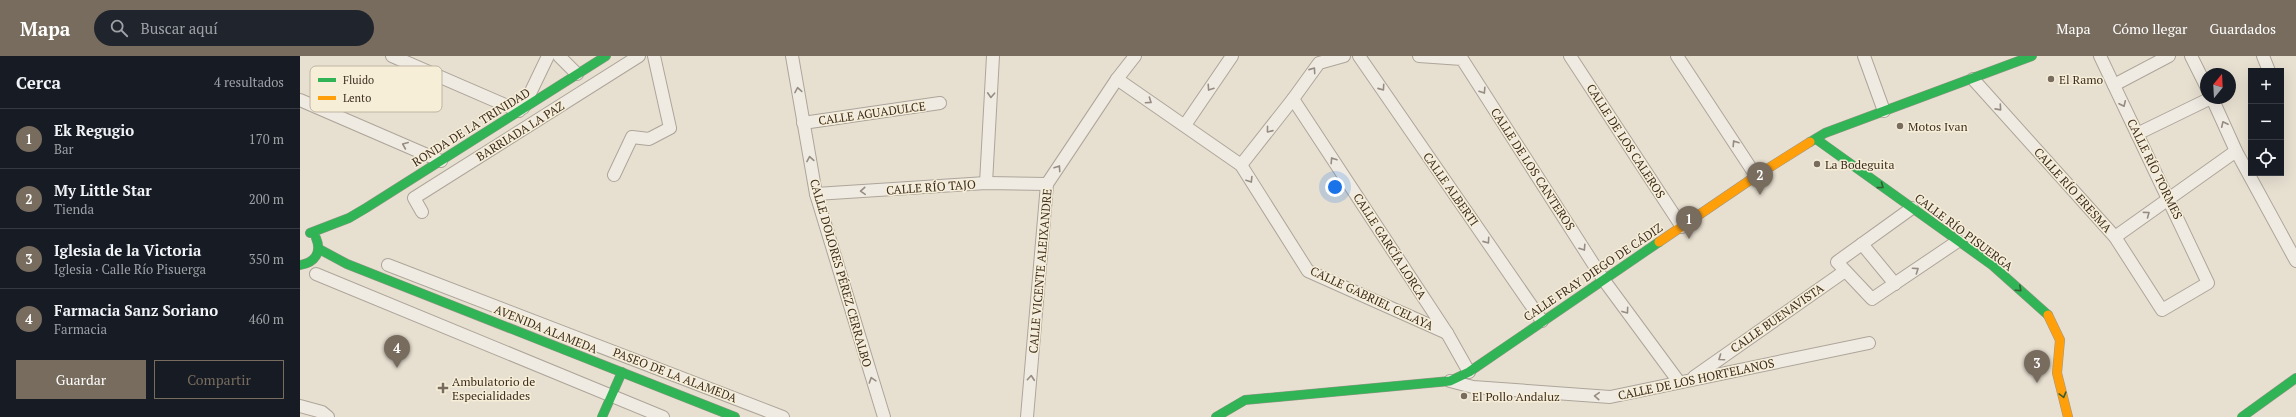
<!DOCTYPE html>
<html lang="es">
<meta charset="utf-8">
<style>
body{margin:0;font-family:"PT Serif",serif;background:#20242c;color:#f1f3f6}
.controls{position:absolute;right:12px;top:12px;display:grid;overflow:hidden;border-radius:0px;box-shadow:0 4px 16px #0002}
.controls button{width:36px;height:36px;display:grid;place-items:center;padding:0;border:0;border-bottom:1px solid #363941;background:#171b24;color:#f1f3f6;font:20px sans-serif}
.compass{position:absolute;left:1900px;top:12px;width:36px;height:36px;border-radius:50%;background:#171b24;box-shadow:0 4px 16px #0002;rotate:18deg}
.you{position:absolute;left:1035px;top:131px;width:14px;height:14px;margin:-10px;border:3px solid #fff;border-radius:50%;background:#1a73e8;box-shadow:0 0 0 6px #1a73e833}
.badge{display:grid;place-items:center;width:26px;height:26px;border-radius:50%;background:#786c5e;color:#fff;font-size:13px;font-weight:700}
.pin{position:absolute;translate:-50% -33px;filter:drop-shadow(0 1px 2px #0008)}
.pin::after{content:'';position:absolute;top:21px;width:14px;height:12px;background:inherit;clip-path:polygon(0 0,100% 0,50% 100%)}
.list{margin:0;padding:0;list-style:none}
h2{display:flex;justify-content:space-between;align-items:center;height:52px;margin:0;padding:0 16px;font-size:17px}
h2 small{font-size:13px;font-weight:400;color:#9ea1a6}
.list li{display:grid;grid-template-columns:26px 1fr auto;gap:12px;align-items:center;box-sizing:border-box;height:60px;padding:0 16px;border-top:1px solid #363941}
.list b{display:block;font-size:15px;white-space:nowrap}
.list p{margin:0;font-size:13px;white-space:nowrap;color:#9ea1a6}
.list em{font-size:13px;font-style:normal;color:#9ea1a6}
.actions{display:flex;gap:8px;padding:12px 16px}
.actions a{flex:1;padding:9px 0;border:1px solid #786c5e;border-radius:0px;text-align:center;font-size:14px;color:#786c5e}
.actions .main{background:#786c5e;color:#fff}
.icon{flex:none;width:22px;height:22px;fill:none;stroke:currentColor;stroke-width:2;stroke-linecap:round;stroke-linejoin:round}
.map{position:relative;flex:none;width:1996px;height:361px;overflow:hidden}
header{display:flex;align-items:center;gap:24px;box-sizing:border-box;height:56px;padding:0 20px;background:#786c5e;color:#fff}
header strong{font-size:19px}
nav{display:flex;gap:22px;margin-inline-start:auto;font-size:14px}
.search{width:280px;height:36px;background:#20242c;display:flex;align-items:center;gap:10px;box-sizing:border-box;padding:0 14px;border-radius:22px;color:#9ea1a6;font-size:15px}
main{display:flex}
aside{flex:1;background:#171b24}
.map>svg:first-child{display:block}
</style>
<header>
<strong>Mapa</strong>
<div class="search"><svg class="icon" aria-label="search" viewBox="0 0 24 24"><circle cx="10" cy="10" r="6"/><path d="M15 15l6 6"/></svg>Buscar aquí</div>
<nav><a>Mapa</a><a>Cómo llegar</a><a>Guardados</a></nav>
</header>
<main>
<aside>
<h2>Cerca<small>4 resultados</small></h2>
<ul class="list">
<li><span class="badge">1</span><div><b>Ek Regugio</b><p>Bar</p></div><em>170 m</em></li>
<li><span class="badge">2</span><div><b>My Little Star</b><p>Tienda</p></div><em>200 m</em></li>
<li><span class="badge">3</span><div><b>Iglesia de la Victoria</b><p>Iglesia · Calle Río Pisuerga</p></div><em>350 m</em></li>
<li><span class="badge">4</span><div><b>Farmacia Sanz Soriano</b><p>Farmacia</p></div><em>460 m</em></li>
</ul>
<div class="actions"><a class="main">Guardar</a><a>Compartir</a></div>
</aside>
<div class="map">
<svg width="1996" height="361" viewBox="0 0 1996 361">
<rect width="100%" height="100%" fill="#e7e0d1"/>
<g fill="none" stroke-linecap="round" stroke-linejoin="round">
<defs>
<g id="street">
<path d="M92,0L219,55"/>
<path d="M259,0L277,18"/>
<path d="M492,0L516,138L584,361"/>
<path d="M1059,0L1242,265"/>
<path d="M1119,0L1162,3L1303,223L1379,326"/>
<path d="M1270,0L1382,171"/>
<path d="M1377,0L1456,120"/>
<path d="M1564,0L1584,55"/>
<path d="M1891,0L1906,30"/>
<path d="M1963,0L1969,15"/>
<path d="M817,23L941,109L1008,215L1147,277"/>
<path d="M1673,23L1815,181L1862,254L1908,227L1800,0"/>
<path d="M1814,29L1869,0"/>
<path d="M1912,42L1936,95L1996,205"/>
<path d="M993,43L1147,277L1169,316"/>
<path d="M0,44L141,105"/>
<path d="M223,52L248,0"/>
<path d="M503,67L640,47"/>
<path d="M885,69L932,0"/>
<path d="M1837,78L1911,42"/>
<path d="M941,109L993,43L1019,7L1044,0"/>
<path d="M314,119L332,81L349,83L370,72L354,0"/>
<path d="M686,127L693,0"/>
<path d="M516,138L686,127L747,128"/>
<path d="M1612,152L1537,206L1572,243L1658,185"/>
<path d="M122,156L114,142L339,0"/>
<path d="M1815,181L1936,95"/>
<path d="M1562,188L1595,228"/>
<path d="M88,209L483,361"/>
<path d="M16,218L363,361"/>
<path d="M1394,321L1545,215"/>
<path d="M1150,325L1173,331L1310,341L1569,287"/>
<path d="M0,350L22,356L28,361"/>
<path d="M727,361L747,128L817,23L835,0"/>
</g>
<g id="fast">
<path d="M1516,83L1692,209L1748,259"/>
<path d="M1510,86L1525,77L1732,0"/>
<path d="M10,177L49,162L66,152L306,0"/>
<path d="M19,193L47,208L435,361"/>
<path d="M0,209C15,207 22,196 16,182"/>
<path d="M302,361L322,316"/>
<path d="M916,361L945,344L1150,325L1169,316L1359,186"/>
<path d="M1942,361L1996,322"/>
</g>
<g id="slow">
<path d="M1359,186L1456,120L1510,86"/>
<path d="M1748,259L1760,284L1757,317L1768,361"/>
</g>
</defs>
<use href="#street" stroke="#ada599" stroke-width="14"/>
<use href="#fast" stroke="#9c958a" stroke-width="10"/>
<use href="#slow" stroke="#9c958a" stroke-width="10"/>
<use href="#street" stroke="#efebe3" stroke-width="12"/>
<use href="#fast" stroke="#30b455" stroke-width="9"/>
<use href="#slow" stroke="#ff9f0a" stroke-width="9"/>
</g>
<defs><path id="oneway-chevron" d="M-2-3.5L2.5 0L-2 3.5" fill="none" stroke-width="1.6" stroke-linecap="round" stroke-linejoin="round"/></defs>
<g stroke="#968c82">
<use href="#oneway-chevron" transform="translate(1013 14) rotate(-55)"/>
<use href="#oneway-chevron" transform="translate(910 32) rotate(124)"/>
<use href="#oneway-chevron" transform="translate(1082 32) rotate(55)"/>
<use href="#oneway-chevron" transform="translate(498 34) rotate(-100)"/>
<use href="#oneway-chevron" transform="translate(1183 35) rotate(57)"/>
<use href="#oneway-chevron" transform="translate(691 39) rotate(93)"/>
<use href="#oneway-chevron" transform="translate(849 45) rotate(34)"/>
<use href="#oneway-chevron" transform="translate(1823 48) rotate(65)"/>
<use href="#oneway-chevron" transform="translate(1699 52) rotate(48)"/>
<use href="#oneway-chevron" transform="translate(1924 68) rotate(-115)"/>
<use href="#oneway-chevron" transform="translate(969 74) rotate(129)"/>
<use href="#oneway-chevron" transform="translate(1435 87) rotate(-123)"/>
<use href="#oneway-chevron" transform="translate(105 89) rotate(-157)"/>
<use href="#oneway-chevron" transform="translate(510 103) rotate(-100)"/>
<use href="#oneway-chevron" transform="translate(1033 104) rotate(-123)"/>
<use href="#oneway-chevron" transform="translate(758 112) rotate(-56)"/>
<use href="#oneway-chevron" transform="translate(950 124) rotate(58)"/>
<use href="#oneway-chevron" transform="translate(563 135) rotate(176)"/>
<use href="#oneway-chevron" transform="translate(1847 158) rotate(-36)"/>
<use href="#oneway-chevron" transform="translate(1187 185) rotate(55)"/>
<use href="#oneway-chevron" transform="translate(1283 192) rotate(57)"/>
<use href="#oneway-chevron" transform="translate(1616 214) rotate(-34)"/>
<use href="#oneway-chevron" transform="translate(1326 255) rotate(54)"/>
<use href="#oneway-chevron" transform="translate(1421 302) rotate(145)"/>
<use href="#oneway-chevron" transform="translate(731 322) rotate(-85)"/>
<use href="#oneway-chevron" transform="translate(572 324) rotate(-108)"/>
<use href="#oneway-chevron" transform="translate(1297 340) rotate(-176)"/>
</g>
<g stroke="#385d33">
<use href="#oneway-chevron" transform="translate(1581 130) rotate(36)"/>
<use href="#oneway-chevron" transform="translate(1719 233) rotate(42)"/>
<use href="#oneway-chevron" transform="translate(1763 339) rotate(75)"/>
</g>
<g fill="#786c5e" stroke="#f7eed8" stroke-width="1.5">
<circle cx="1751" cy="23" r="4"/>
<circle cx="1600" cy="70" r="4"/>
<circle cx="1517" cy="108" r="4"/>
<path d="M141 326h4v4h4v4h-4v4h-4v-4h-4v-4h4z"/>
<circle cx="1164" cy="340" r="4"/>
</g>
<g text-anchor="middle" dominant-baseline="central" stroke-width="3" stroke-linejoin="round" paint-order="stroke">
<g font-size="12" fill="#3d2e20" stroke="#f7eed8" text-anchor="start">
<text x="1759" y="23">El Ramo</text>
<text x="1608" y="70">Motos Ivan</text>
<text x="1525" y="108">La Bodeguita</text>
<text x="152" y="325">Ambulatorio de<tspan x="152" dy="14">Especialidades</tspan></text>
<text x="1172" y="340">El Pollo Andaluz</text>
</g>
<g font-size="12" fill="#3d2e20" stroke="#f7eed8">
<text transform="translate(572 57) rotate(-8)">CALLE AGUADULCE</text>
<text transform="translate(171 71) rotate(-32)">RONDA DE LA TRINIDAD</text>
<text transform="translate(220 75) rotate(-32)">BARRIADA LA PAZ</text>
<text transform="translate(1326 85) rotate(57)">CALLE DE LOS CALEROS</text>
<text transform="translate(1233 113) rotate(57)">CALLE DE LOS CANTEROS</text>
<text transform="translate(1855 113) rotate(64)">CALLE RÍO TORMES</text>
<text transform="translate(631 131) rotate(-4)">CALLE RÍO TAJO</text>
<text transform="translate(1151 133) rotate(55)">CALLE ALBERTI</text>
<text transform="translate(1773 134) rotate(48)">CALLE RÍO ERESMA</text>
<text transform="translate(1664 176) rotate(37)">CALLE RÍO PISUERGA</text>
<text transform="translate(1090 190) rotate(57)">CALLE GARCÍA LORCA</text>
<text transform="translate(740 215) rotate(-85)">CALLE VICENTE ALEIXANDRE</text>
<text transform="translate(1293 216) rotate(-34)">CALLE FRAY DIEGO DE CÁDIZ</text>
<text transform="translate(541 217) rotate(74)">CALLE DOLORES PÉREZ CERRALBO</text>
<text transform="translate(1072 242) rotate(25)">CALLE GABRIEL CELAYA</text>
<text transform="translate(1477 262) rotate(-35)">CALLE BUENAVISTA</text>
<text transform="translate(246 273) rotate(22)">AVENIDA ALAMEDA</text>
<text transform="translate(375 319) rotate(21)">PASEO DE LA ALAMEDA</text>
<text transform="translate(1396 323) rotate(-12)">CALLE DE LOS HORTELANOS</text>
</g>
</g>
<rect x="10" y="10" width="132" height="46" rx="6" fill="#f7eed8" stroke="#bfb4a1" stroke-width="1"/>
<rect x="18" y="22" width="18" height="4" fill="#30b455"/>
<rect x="18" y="40" width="18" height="4" fill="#ff9f0a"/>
<g font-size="11" fill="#3d2e20">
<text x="43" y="28">Fluido</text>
<text x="43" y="46">Lento</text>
</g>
</svg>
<div class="controls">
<button>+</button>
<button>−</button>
<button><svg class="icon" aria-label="locate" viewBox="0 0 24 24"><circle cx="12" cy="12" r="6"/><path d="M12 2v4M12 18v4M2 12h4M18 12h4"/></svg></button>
</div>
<svg class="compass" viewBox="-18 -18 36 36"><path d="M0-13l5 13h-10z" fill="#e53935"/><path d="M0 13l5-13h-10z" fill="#9ea1a6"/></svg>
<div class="you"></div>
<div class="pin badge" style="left:1389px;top:183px">1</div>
<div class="pin badge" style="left:1460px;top:139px">2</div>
<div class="pin badge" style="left:1737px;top:327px">3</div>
<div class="pin badge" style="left:97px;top:312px">4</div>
</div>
</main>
